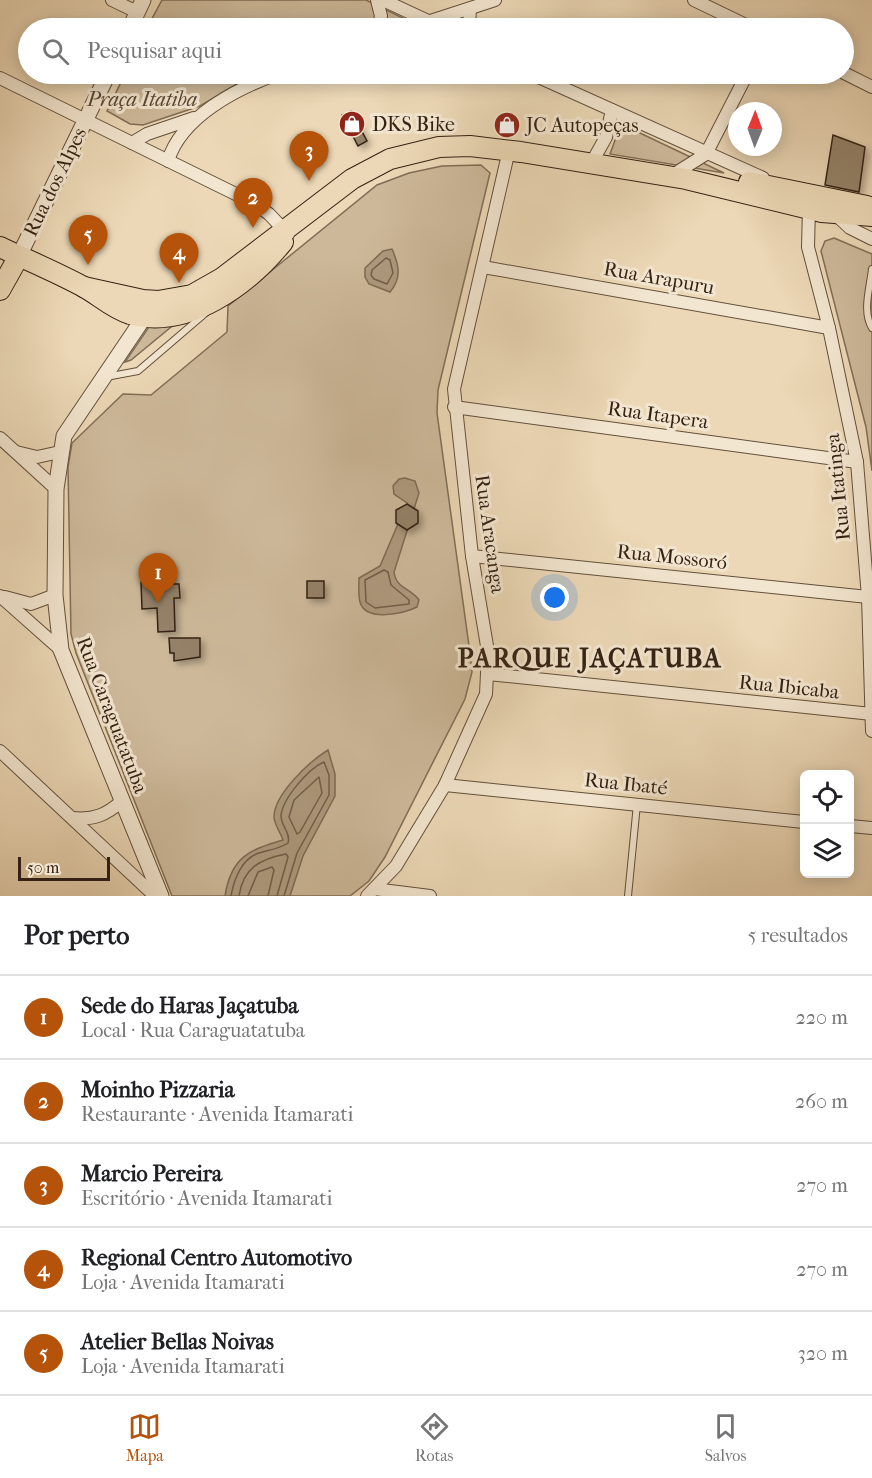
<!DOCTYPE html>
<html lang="pt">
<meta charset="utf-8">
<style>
body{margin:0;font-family:"IM FELL French Canon",serif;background:#f2f2f2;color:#202124}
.controls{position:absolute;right:18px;bottom:18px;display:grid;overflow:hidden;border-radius:9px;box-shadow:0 3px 15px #0003}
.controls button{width:54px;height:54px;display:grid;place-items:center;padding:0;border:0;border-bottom:2px solid #e0e0e0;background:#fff;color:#202124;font:30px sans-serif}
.compass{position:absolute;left:728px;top:102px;width:54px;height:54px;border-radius:50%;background:#fff;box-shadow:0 3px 15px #0003;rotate:1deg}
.scale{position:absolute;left:18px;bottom:15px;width:92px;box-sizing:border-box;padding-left:6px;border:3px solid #352214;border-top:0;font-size:16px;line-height:21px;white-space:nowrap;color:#352214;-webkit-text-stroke:4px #f3e6d0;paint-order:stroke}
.you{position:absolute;left:555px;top:598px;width:21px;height:21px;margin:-15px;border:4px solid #fff;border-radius:50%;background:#1a73e8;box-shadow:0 0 0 9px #1a73e833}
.badge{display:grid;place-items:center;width:39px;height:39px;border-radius:50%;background:#b45309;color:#fff;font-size:20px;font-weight:700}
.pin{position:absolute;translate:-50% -50px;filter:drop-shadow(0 2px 3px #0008)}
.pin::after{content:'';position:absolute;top:32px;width:21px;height:18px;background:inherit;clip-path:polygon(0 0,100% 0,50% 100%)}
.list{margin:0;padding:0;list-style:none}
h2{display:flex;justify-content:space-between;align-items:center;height:78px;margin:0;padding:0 24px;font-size:26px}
h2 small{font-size:20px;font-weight:400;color:#757577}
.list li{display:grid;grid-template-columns:39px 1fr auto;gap:18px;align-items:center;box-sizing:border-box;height:84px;padding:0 24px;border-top:2px solid #e0e0e0}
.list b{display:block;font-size:22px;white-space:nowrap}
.list p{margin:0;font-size:20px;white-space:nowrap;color:#757577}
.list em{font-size:20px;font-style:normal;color:#757577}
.icon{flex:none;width:33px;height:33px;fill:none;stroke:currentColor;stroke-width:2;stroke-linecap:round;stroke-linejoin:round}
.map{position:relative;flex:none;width:872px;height:896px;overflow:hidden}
.search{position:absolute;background:#fff;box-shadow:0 3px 15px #0003;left:18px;right:18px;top:18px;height:66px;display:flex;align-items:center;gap:15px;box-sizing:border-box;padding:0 21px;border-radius:33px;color:#757577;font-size:22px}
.sheet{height:498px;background:#fff}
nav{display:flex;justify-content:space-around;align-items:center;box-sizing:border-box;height:84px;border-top:2px solid #e0e0e0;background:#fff;font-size:16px;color:#757577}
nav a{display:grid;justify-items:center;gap:3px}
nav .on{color:#b45309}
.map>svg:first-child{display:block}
</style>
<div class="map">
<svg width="872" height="896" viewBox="0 0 872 896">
<defs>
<filter id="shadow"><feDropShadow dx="4" dy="4" stdDeviation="3" flood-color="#0004"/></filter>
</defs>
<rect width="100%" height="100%" fill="#ecd8b6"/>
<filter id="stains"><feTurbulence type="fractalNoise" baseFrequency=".00333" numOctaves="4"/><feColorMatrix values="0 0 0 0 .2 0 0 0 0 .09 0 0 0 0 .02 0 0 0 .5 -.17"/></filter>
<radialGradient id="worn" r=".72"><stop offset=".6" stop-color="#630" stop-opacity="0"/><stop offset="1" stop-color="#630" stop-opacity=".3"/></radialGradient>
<g fill="#cdb99a" stroke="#816e57" stroke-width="1.5">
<path d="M162,0H366L407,20L381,28H147Z"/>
<path d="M125,74H254L200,106L143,125L130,124L107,111Z"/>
<path d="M621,124L724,173L610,154Z"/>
<path d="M481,165L490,173L438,390L437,413L470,653L472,672L465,699L385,857L369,881L350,896H172L76,653L71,634L68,467L72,443L123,394L151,395L227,332L228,306L377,185L409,173L442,166Z"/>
<path d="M834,238L872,254V471L866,427L821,251L825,241Z"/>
<path d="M182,318L131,360L125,362L151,324Z"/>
</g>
<g fill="#ae9a7f" stroke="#7e6a54" stroke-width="1.5">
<path d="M392,249C399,265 402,278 390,292L369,284L365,277V268L383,251Z"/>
<path d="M405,478L415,481L419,493L394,572C396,589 411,588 419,600L417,607C404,614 365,622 360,602C358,595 359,585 359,578L380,566L407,503L394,494L393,486L399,479Z"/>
<path d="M328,750L335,774V796L303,856L290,896H225C231,857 249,850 283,840C281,834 275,825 274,818C273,795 310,761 328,750Z"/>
</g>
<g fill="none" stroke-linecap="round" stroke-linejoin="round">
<g stroke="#725e4a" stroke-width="1.5">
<path d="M386,258L390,260L393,273L387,284L374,279L371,275L372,270Z"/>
<path d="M384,570L388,572L391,585L409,600V604L375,608L366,602L365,580Z"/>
<path d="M319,777L322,793L300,832L297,834L289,817L294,800Z"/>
<path d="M231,896C234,879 242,858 259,853C269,850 279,849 288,843C291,833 281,826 281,816C282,799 309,768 324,762L329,775V795L297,853L284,896"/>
<path d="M239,896C243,868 260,859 286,854L288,857L277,896"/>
<path d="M248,896L258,872L272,867L274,870L268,896"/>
</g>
</g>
<g fill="#948168" stroke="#352214" stroke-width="1.5" filter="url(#shadow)">
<path d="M351,111L367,141L358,146L342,115Z"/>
<path d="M833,135L865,147L859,192L825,185Z"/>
<path d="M407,504L418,511V523L407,530L396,523V510Z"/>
<path d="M156,564H173V584H179L180,598H174L175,631L158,632L157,608L142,609L141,582H156Z"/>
<rect x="307" y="581" width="17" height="17"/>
<path d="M169,638H200V657L174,661V653H170Z"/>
</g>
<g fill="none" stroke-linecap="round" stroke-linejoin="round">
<defs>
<g id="service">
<path d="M872,269C870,288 862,311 872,328"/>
<path d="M106,377L138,371L208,311"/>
<path d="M628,896L637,804"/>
</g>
<g id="minor">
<path d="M112,0L137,12"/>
<path d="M377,0L381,16L378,28"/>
<path d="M383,0L443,28"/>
<path d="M694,0L752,28"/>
<path d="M409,28L495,0"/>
<path d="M469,28L470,9"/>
<path d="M844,73L872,87"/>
<path d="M532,74L763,178"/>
<path d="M0,78L254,203L269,214L288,234"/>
<path d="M132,143L147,134L194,118"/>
<path d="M168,161C181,117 237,88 278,74"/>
<path d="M591,164L606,137L612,110"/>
<path d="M671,176L706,154L747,74"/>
<path d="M809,208L808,247L829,328L857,462L868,597L872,731"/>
<path d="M835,214L850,228L872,239"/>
<path d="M483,267L829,328"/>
<path d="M454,407L857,462"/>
<path d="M0,438L56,489"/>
<path d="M16,452L37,457L60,452"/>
<path d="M472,556L868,597"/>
<path d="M0,596L61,650"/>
<path d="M5,597L31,604L55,595"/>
<path d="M488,674L872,714"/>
<path d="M0,751L155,896"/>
<path d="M445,785L804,822"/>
<path d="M73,818C94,820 106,815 122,801"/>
<path d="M850,826L872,828"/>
<path d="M374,889L430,896"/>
<path d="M367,896L396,866L445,785L486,694L488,652L472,556L454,389L509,150"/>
</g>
<g id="tertiary">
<path d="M130,28L143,0"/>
<path d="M19,256L108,74"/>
<path d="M145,316L64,436L56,489L55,595L61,650L161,896"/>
</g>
<g id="primary">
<path d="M749,182L867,206"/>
<path d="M0,247C27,260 56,272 82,286C99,295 111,308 130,314C188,330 248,285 283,242"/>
<path d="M84,287L143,300L158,301L192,295L222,278L352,179L390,159L439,147L470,146L521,152L686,179L822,212L872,216"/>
<path d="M0,290L19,256"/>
</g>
</defs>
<use href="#service" stroke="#63503c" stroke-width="8"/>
<use href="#minor" stroke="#63503c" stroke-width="14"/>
<use href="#tertiary" stroke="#63503c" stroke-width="17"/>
<use href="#primary" stroke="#352214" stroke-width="22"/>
<use href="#service" stroke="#f3e6d0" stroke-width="6"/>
<use href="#minor" stroke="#f3e6d0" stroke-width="12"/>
<use href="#tertiary" stroke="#f3e6d0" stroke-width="15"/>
<use href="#primary" stroke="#ecd8b6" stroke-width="20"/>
</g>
<defs>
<symbol id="shop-disc" viewBox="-11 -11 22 22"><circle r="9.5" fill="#8f2418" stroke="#f3e6d0"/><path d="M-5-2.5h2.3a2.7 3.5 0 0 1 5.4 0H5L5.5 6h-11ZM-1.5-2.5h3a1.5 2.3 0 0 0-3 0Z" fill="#fff"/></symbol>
</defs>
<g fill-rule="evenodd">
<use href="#shop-disc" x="337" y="109" width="30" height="30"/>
<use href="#shop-disc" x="492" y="110" width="30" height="30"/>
</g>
<g text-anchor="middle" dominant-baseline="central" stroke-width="6" stroke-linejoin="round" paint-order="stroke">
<g font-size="20" font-style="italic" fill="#5b4836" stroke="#f3e6d0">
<text x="142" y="99">Praça Itatiba</text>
</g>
<g font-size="20" fill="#352214" stroke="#f3e6d0" text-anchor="start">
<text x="372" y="124">DKS Bike</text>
<text x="526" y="125">JC Autopeças</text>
</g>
<g font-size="20" fill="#352214" stroke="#f3e6d0">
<text transform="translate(55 182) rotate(-64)">Rua dos Alpes</text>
<text transform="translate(659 278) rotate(10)">Rua Arapuru</text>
<text transform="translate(658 415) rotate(8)">Rua Itapera</text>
<text transform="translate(838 487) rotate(-96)">Rua Itatinga</text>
<text transform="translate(490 534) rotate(82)">Rua Aracanga</text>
<text transform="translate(672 557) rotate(6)">Rua Mossoró</text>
<text transform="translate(789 687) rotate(6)">Rua Ibicaba</text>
<text transform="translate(112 715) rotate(69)">Rua Caraguatatuba</text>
<text transform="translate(626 784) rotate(6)">Rua Ibaté</text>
</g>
<g font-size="26" font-weight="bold" letter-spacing="1.5" fill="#352214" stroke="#f3e6d0">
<text x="590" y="658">PARQUE JAÇATUBA</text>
</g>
</g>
<rect width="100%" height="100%" filter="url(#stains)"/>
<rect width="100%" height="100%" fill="url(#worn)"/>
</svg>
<div class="controls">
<button><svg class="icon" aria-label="locate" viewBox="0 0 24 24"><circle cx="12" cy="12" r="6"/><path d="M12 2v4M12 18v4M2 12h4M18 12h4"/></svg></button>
<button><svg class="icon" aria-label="layers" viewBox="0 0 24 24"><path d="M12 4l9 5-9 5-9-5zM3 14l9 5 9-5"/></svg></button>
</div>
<svg class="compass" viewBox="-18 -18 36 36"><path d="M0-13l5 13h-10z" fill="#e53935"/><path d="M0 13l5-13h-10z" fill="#757577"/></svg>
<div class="scale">50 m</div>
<div class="you"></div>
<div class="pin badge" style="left:158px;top:603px">1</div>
<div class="pin badge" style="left:253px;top:228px">2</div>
<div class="pin badge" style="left:309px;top:181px">3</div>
<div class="pin badge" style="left:179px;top:283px">4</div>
<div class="pin badge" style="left:88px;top:265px">5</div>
<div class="search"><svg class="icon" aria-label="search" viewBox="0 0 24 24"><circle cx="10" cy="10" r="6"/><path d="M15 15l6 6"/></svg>Pesquisar aqui</div>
</div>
<section class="sheet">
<h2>Por perto<small>5 resultados</small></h2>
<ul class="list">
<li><span class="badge">1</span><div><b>Sede do Haras Jaçatuba</b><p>Local · Rua Caraguatatuba</p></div><em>220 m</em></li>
<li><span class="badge">2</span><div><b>Moinho Pizzaria</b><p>Restaurante · Avenida Itamarati</p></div><em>260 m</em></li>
<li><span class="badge">3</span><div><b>Marcio Pereira</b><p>Escritório · Avenida Itamarati</p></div><em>270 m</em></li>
<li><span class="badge">4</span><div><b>Regional Centro Automotivo</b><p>Loja · Avenida Itamarati</p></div><em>270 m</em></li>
<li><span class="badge">5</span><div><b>Atelier Bellas Noivas</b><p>Loja · Avenida Itamarati</p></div><em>320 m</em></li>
</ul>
</section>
<nav>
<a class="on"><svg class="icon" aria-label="map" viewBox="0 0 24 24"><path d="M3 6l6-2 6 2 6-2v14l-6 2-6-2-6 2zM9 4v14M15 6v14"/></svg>Mapa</a>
<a><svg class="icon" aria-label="directions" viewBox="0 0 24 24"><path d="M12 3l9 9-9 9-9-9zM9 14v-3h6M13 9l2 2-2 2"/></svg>Rotas</a>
<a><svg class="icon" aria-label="saved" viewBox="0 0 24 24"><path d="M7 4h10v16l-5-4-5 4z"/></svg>Salvos</a>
</nav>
